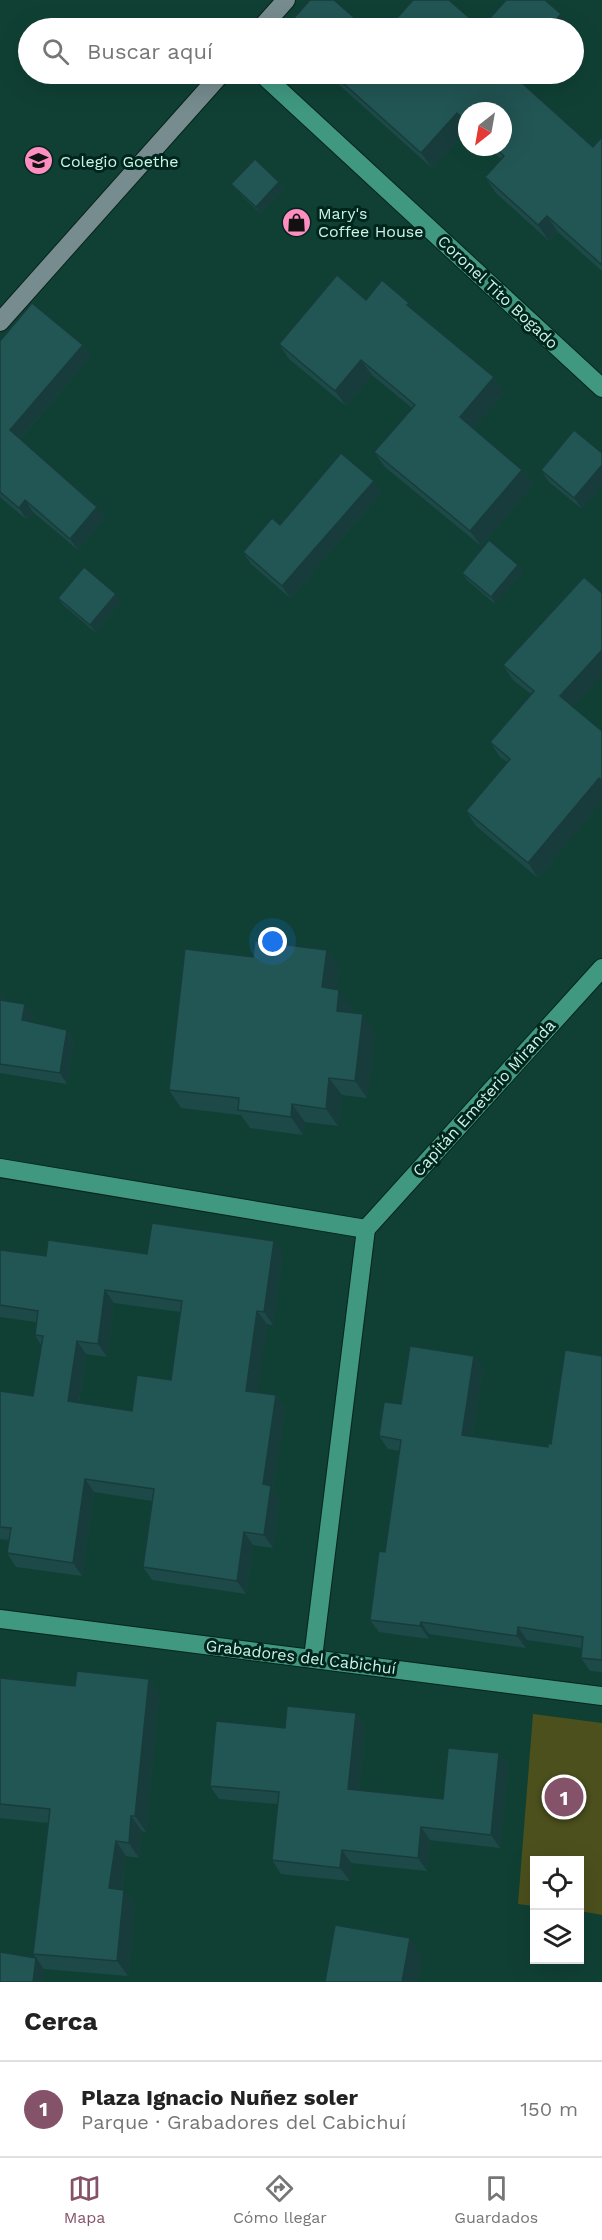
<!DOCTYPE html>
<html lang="es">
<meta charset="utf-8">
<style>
body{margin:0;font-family:"Work Sans",sans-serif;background:#f2f2f2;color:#222}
.controls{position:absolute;right:18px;bottom:18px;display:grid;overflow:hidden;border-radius:0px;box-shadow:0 6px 24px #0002}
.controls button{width:54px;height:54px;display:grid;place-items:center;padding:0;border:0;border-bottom:2px solid #e0e0e0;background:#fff;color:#222;font:30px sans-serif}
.compass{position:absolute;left:458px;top:102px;width:54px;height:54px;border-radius:50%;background:#fff;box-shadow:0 6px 24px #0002;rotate:211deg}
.you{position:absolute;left:273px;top:942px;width:21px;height:21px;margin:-15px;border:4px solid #fff;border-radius:50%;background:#1a73e8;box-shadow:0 0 0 9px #1a73e833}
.badge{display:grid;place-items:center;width:39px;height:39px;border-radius:50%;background:#855369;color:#fff;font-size:20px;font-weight:700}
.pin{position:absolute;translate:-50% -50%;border:3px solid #fff;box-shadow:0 2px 6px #0006}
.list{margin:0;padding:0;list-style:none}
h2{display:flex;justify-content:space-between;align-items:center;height:78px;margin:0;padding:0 24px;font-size:26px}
h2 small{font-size:20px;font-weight:400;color:#767676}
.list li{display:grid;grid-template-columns:39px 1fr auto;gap:18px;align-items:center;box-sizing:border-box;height:96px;padding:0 24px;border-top:2px solid #e0e0e0}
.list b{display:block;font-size:22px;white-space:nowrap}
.list p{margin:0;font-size:20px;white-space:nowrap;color:#767676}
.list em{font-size:20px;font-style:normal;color:#767676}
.icon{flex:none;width:33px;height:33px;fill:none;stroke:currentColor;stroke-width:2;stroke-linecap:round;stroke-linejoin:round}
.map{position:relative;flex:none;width:602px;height:1982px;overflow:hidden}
.search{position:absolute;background:#fff;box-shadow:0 6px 24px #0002;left:18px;right:18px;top:18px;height:66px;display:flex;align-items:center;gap:15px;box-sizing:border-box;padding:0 21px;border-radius:33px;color:#767676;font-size:22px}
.sheet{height:174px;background:#fff}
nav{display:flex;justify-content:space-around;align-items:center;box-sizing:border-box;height:84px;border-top:2px solid #e0e0e0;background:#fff;font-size:16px;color:#767676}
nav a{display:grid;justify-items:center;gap:3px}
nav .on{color:#855369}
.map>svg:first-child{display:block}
</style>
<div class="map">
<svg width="602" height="1982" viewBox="0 0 602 1982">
<rect width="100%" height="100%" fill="#104034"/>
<path fill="#4c501d" d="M533,1714L602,1723V1915L580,1911V1860H534V1906L518,1904Z"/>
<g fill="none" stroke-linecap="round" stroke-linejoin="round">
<defs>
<g id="minor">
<path d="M262,74L602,388"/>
<path d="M0,1168L366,1229"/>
<path d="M366,1229L602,968"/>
<path d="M0,1619L602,1696"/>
<path d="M313,1658L366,1229"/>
</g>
<g id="secondary">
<path d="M261,28L286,0"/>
<path d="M0,322L221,74"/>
</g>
</defs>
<use href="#minor" stroke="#08241c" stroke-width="20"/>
<use href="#secondary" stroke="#08241c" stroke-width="20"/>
<use href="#minor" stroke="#409880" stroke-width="18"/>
<use href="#secondary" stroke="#768c8e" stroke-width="18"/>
</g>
<g fill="#1d4a48" fill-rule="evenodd">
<path d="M327,74H533L523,84L593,147L602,137V271L558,232L549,241L496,193L485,177L501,159L488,147H503L467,111V130L432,168Z"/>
<path d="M231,184L284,189L260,213L236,190Z"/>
<path d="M366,300L416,312L494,377L504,393L473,429L522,470L533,485L481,546L385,467L374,452L412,408L372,375L346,406L289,359L279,344Z"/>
<path d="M0,341L91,356L20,439L105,518L78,550L33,512L26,519L0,497Z"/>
<path d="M574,430L582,509L549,482L541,470Z"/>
<path d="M382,492L290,598L251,564L243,552Z"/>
<path d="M518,565L523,571L495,604L466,579L462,573Z"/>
<path d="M58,598L121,601L95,632L62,604Z"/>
<path d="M503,665L573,707L602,731V801L538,878L476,826L466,811L507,762L500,757L490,742L531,694L513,680Z"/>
<path d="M339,967L336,989L352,1007L351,1012L375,1032L367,1098L342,1095L338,1126L305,1122L303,1135L250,1128L241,1115L181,1108L169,1090Z"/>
<path d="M0,993L4,999L3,1001L25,1004L33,1015L31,1022L67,1030L74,1041L67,1084L0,1073Z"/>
<path d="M0,1250L46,1256L147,1254H283L273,1325L267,1324L257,1392L276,1395L285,1408L273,1490L280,1499L273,1548L253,1545L246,1594L152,1580L143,1567L152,1501L94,1492L82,1576L16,1567L7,1553L9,1540L0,1539V1391L33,1396L41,1345L35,1335L36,1322L0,1317ZM114,1303L181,1312L171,1380L132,1411L79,1403L86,1354L107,1357Z"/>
<path d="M474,1356L483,1369L472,1436L548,1447L551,1444L602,1356V1672L590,1671L581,1658L582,1648L527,1640L526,1648L429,1634V1639L379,1632L370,1620L385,1552L400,1451L388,1449L379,1436L401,1404Z"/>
<path d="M0,1678L75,1686L149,1679L159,1694L146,1832L142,1831L139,1858L126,1856L122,1890L135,1906L128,1976L44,1969L42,1982H0L36,1958L33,1954L48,1823L0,1818Z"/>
<path d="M356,1713L365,1726L359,1790L443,1799L499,1753L508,1766L500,1848L430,1840L427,1871L351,1863L350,1881L281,1874L272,1860L278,1804L219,1799L210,1786L285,1728Z"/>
</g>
<g fill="#183c3b">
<path d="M561,14L571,28H548Z"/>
<path d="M511,74H533L520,87Z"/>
<path d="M457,113L467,127V130L432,168L421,153Z"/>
<path d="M279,182L284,189L260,213L256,207Z"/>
<path d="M547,216L558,232L549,241L538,225Z"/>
<path d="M409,303L420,318L407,305Z"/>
<path d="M83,345L91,356L18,441L10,430Z"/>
<path d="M361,360L372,375L346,406L335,391Z"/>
<path d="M494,377L504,393L470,433L460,417Z"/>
<path d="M602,465V486L582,509L574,498Z"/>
<path d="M522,470L533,485L481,546L470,531Z"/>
<path d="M374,481L382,492L290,598L282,586Z"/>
<path d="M25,500L33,512L26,519L19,508Z"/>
<path d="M97,507L105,518L78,550L70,539Z"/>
<path d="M518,565L523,571L495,604L491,597Z"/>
<path d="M116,594L121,601L95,632L90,625Z"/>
<path d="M602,650V676L570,711L560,696Z"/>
<path d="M599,778L602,782V801L538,878L528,863Z"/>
<path d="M327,950L339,967L335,1005L322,987Z"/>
<path d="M339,990L352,1007L349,1028L337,1011Z"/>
<path d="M0,993L4,999L2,1011L0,1008Z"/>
<path d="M25,1004L33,1015L29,1031L22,1020Z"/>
<path d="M363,1014L375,1032L367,1098L355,1081Z"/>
<path d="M67,1030L74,1041L67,1084L60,1073Z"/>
<path d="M329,1078L342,1095L338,1126L326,1109Z"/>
<path d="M292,1104L305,1122L303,1135L291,1117Z"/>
<path d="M274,1241L283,1254L273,1325L264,1312Z"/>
<path d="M105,1290L114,1303L107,1357L98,1344Z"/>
<path d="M257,1311L267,1324L256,1404L246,1391Z"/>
<path d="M77,1341L86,1354L77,1414L68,1401Z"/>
<path d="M474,1356L483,1369L470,1447L462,1435Z"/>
<path d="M276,1395L285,1408L273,1490L280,1499L273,1548L264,1535L263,1484Z"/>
<path d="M85,1479L94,1492L82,1576L73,1563Z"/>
<path d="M244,1532L253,1545L246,1594L237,1581Z"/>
<path d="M421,1622L429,1634V1639L420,1626Z"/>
<path d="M518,1627L527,1640L526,1648L517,1636Z"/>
<path d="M149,1679L159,1694L146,1832L135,1816Z"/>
<path d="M356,1713L365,1726L358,1802L348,1789Z"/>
<path d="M499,1753L508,1766L500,1848L491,1835Z"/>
<path d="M131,1816L142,1831L139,1858L129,1843Z"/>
<path d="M421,1827L430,1840L427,1871L418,1858Z"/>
<path d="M116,1841L126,1856L120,1903L109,1888Z"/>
<path d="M342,1850L351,1863L350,1881L340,1868Z"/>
<path d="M124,1890L135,1906L128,1976L117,1961Z"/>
<path d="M410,1938L422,1956L418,1982H402Z"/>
<path d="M36,1958L44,1969L42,1982H33Z"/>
</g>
<g fill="#225654" stroke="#183c3b" stroke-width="1.5" fill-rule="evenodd">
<path d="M310,0H334L366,28H285Z"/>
<path d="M413,0H449L481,28L506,0H545L561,14L548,28H388Z"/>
<path d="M333,74H512L593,147L602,137V265L547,216L538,225L485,177L504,156L494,147H503V111H467V122L457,113L421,153Z"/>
<path d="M255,159L279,182L256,207L231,184Z"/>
<path d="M337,275L366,300L382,280L409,303L407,305L494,377L460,417L522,470L470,531L374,452L415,405L361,360L335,391L279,344Z"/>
<path d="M32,303L83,345L10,430L97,507L70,539L25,500L19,508L0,492V341Z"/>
<path d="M574,430L602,453V465L574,498L541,470Z"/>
<path d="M341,453L374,481L282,586L243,552L272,518L280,525Z"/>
<path d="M489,540L518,565L491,597L462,573Z"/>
<path d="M84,567L116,594L90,625L58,598Z"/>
<path d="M584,577L602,593V650L560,696L602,731V781L599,778L528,863L466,811L510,759L490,742L534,691L503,665Z"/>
<path d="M255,941L327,950L322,987L339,990L337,1011L363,1014L355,1081L329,1078L326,1109L292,1104L291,1117L238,1110L239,1098L169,1090L185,949L253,957Z"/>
<path d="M0,1000L25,1004L22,1020L67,1030L60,1073L0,1064Z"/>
<path d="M152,1223L274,1241L264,1312L257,1311L246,1391L276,1395L263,1484L271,1486L264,1535L244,1532L237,1581L143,1567L154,1489L85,1479L73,1563L7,1553L11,1528L0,1527V1391L33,1396L43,1336L35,1335L38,1311L0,1305V1250L46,1256L48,1240L147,1254ZM105,1290L182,1301L171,1380L137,1375L132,1411L68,1401L77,1341L98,1344Z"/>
<path d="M410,1346L474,1356L462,1435L548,1447V1443L551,1444L565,1350L602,1356V1660L581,1658L583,1637L518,1627L517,1636L421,1622L420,1626L370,1620L379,1551L385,1552L401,1440L379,1436L384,1402L401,1404Z"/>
<path d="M77,1671L149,1679L135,1816H131L129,1843L116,1841L109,1888L124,1890L117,1961L33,1954L50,1809L0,1804V1678L75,1686Z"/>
<path d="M287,1706L356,1713L348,1789L443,1799L448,1748L499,1753L491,1835L421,1827L418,1858L342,1850L340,1868L272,1860L279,1792L210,1786L216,1721L285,1728Z"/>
<path d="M335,1925L410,1938L402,1982H325Z"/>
<path d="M0,1952L36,1958L33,1982H0Z"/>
</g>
<defs>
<symbol id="school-disc" viewBox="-11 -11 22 22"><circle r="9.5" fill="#fd8ebf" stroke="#00251c"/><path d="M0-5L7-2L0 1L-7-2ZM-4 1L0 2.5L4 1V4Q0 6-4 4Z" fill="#111"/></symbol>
<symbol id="shop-disc" viewBox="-11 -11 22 22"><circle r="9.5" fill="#fd8ebf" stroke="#00251c"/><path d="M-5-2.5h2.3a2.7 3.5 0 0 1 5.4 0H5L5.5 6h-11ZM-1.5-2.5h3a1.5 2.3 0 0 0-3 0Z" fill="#111"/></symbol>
</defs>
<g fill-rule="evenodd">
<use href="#school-disc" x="22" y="144" width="33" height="33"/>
<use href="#shop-disc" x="280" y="206" width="33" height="33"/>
</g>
<g text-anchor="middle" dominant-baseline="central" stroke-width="6" stroke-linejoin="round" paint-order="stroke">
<g font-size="16" fill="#cbf4e6" stroke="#00251c" text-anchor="start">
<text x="60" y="161">Colegio Goethe</text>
<text x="318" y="213">Mary's<tspan x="318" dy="18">Coffee House</tspan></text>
</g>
<g font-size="16" fill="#cbf4e6" stroke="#00251c">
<text transform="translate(498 292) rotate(43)">Coronel Tito Bogado</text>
<text transform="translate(484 1098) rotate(-48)">Capitán Emeterio Miranda</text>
<text transform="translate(301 1657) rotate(7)">Grabadores del Cabichuí</text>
</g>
</g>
</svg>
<div class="controls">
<button><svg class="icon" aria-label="locate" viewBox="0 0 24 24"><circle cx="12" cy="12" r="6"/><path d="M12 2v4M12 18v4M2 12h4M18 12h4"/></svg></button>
<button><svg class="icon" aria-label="layers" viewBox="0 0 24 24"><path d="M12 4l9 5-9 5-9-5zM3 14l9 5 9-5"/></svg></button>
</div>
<svg class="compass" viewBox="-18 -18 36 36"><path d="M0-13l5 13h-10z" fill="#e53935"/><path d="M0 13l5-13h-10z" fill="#767676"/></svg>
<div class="you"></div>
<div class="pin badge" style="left:564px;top:1797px">1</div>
<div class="search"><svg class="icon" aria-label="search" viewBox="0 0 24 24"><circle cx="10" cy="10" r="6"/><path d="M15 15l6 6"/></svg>Buscar aquí</div>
</div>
<section class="sheet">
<h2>Cerca<small></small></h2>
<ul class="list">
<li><span class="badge">1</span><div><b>Plaza Ignacio Nuñez soler</b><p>Parque · Grabadores del Cabichuí</p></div><em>150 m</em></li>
</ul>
</section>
<nav>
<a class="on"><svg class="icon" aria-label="map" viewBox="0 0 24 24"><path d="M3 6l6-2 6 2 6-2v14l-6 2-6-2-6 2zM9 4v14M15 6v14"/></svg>Mapa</a>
<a><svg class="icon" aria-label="directions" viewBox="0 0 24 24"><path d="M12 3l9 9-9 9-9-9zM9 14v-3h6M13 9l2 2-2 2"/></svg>Cómo llegar</a>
<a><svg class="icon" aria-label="saved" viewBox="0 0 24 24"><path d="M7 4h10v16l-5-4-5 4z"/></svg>Guardados</a>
</nav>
